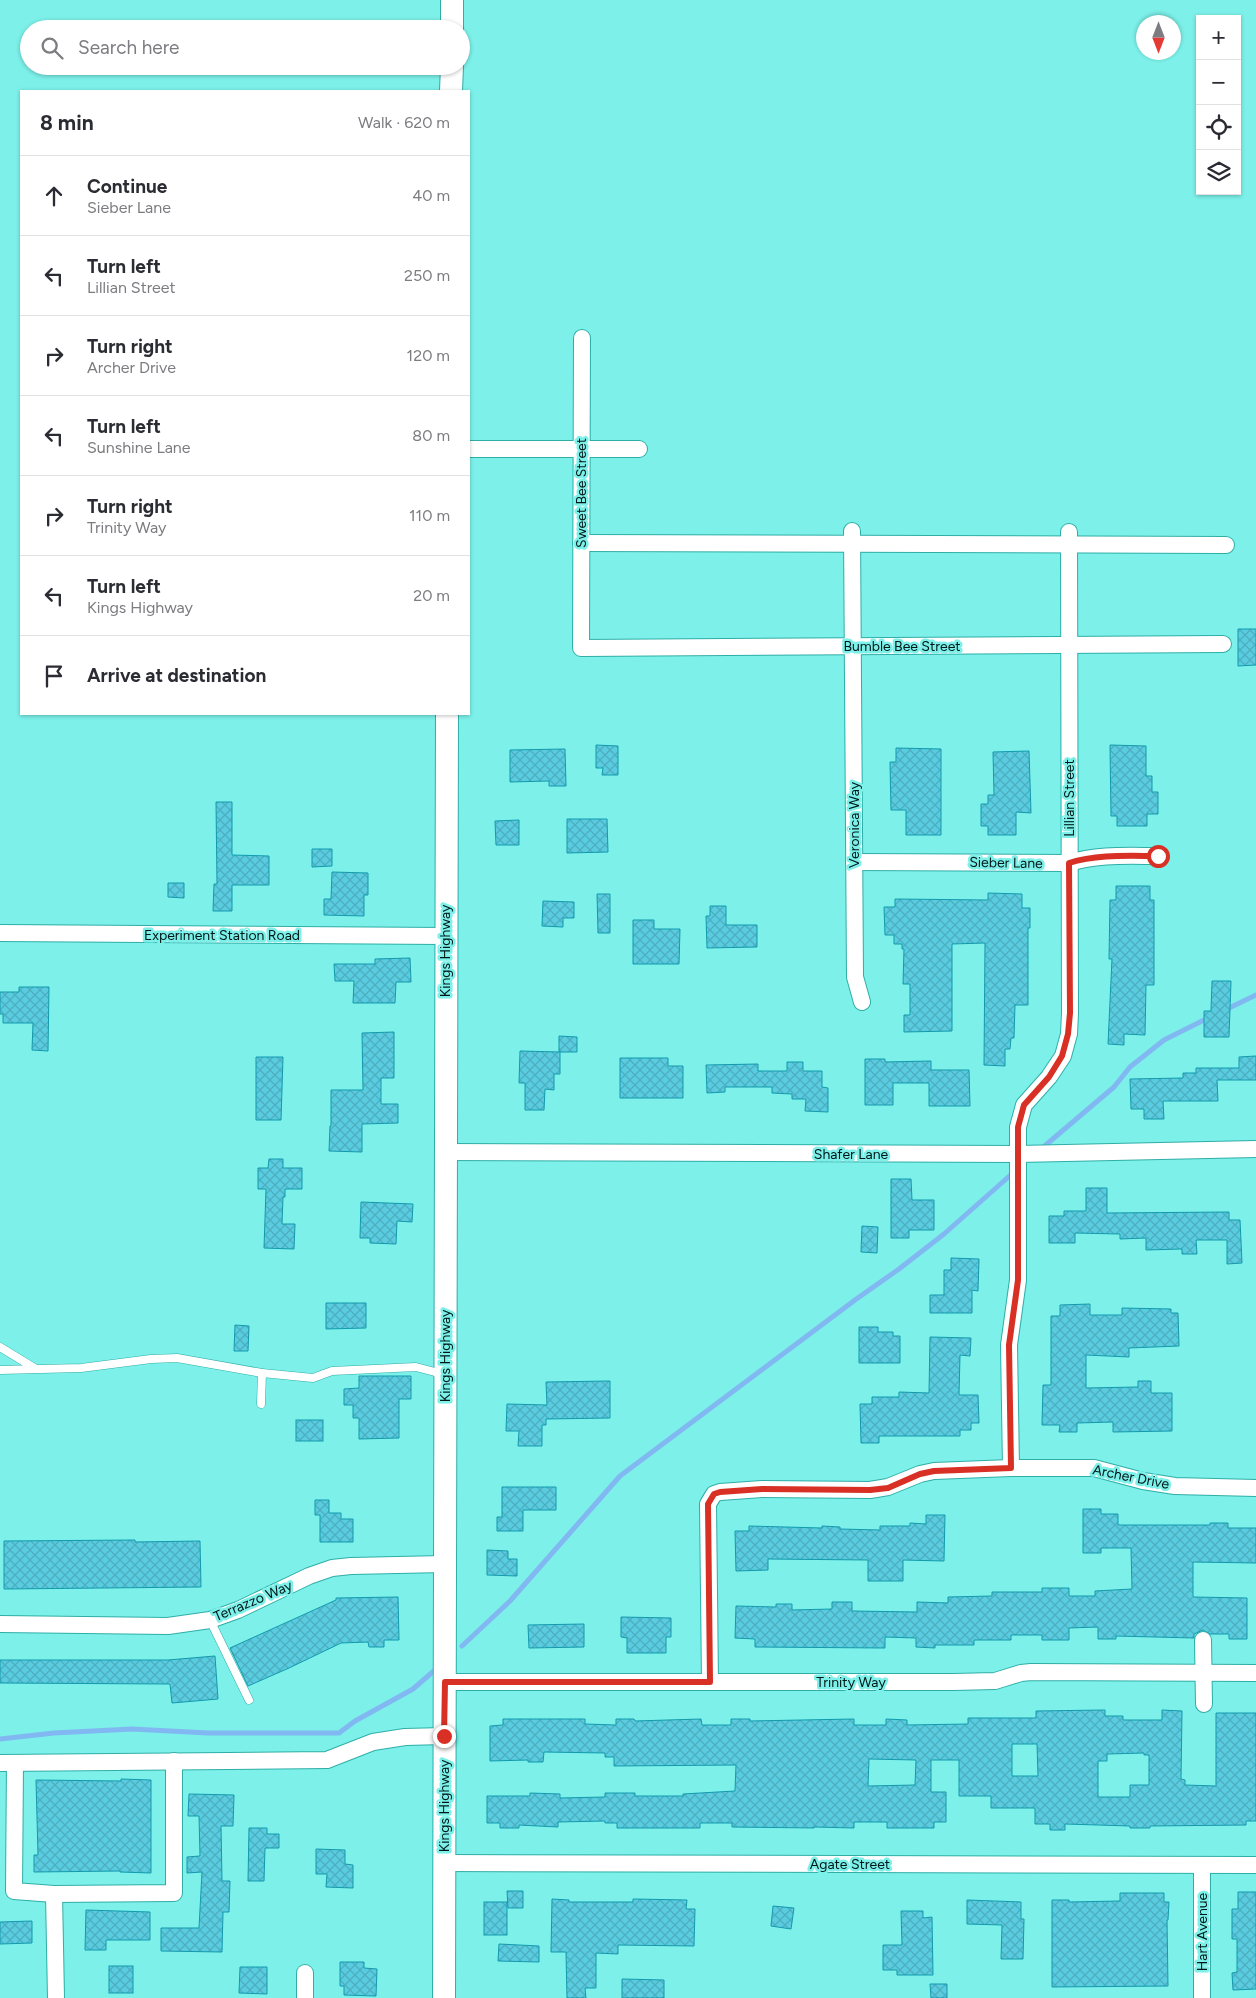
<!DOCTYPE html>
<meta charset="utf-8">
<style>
body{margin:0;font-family:Figtree,sans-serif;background:#f7f7f7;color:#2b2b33}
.controls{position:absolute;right:15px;top:15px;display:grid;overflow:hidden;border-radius:0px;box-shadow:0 1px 4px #0004}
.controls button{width:45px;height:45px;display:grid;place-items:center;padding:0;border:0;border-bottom:1px solid #e1e1e2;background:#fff;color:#2b2b33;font:25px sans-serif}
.compass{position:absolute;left:1136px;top:15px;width:45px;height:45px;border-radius:50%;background:#fff;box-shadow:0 1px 4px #0004;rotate:180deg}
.stop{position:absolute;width:15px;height:15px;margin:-11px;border:4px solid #d93025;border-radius:50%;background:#fff}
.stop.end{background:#d93025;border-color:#fff;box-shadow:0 1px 5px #0008}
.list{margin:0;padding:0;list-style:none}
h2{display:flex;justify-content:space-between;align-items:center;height:65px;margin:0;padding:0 20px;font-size:21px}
h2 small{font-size:16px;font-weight:400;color:#7c7c81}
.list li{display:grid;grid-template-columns:32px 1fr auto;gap:15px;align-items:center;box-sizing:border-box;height:80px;padding:0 20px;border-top:1px solid #e1e1e2}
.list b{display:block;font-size:19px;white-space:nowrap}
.list p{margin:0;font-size:16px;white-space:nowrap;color:#7c7c81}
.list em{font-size:16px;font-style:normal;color:#7c7c81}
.icon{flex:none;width:28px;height:28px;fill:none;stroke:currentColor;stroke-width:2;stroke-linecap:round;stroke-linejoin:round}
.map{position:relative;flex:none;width:1256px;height:1998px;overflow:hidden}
.search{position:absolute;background:#fff;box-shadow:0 1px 4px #0004;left:20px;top:20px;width:450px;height:55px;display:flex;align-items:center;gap:12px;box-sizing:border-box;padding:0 18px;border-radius:28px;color:#7c7c81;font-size:19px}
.panel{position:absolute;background:#fff;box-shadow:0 1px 4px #0004;left:20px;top:90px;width:450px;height:625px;border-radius:0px}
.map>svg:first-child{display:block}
</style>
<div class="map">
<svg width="1256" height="1998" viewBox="0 0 1256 1998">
<defs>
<pattern id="building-cross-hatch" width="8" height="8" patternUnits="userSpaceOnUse" patternTransform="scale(1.25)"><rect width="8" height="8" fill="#5acce0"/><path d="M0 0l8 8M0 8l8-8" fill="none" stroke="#4caebf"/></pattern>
</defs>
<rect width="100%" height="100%" fill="#7cf0e9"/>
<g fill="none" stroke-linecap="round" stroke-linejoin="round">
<g stroke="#82b8f1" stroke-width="5">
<path d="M1225,1010L1256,995"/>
<path d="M1041,1149L1114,1087L1130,1067L1164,1040L1208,1018"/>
<path d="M462,1646L510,1601L620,1476L855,1300L899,1269L944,1234L1014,1172"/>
<path d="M0,1739L54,1733L132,1729L208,1733H339L355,1721L413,1689L436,1669"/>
</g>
</g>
<g fill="url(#building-cross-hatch)" stroke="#139aad" fill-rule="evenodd">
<path d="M1238,629H1256V665L1238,666Z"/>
<path d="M596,745L618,746V775H602L603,768H596Z"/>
<path d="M1110,745L1146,746V776H1152V792H1158V814H1147V826H1117V816H1111Z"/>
<path d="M896,748L941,749V835H906V810H891L890,762H896Z"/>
<path d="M565,749L566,786H549V781L510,782V750Z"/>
<path d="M1029,751L1031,813L1016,812V835H988V826H981V804H988V795H994L993,752Z"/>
<path d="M216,802H232V855L269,856V885H232V911H213L214,884H217Z"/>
<path d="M567,819H607L608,852L567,853Z"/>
<path d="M519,820V845H496L495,821Z"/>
<path d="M312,849H332V866L312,867Z"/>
<path d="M332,872L368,873V895H364V916L324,915V899H331Z"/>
<path d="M168,883H184V898L168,897Z"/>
<path d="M1116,886H1150V900H1154V985H1146L1145,1035L1124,1034V1045L1108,1044L1112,959H1109L1110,900H1116Z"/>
<path d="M988,893L1022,894V908H1030V928H1028V1005H1015L1014,1038H1011L1010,1049H1005V1066L984,1065L985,943L952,944V1031L904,1032V1015H910V984H903L904,949H902V944H894V935H885L884,907H895V899L988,900Z"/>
<path d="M597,894H610V933H598Z"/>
<path d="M543,901L574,902V918H563V927L542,926Z"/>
<path d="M710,906H726V925H757V947L707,948L706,916H710Z"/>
<path d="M633,920H654V929H680L679,964H633Z"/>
<path d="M410,958L411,982H396L395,1003H353L354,981H335L334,964H375V959Z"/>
<path d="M1212,981H1231L1229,1037H1204V1011H1211Z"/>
<path d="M19,987H49L48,1051L32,1050L33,1023H3V1014H0V992H19Z"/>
<path d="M394,1032V1078H381V1104H398V1123L362,1124V1152L329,1151L330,1126H331V1090H363L362,1033Z"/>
<path d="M559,1036L577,1037V1052H559Z"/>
<path d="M520,1051L560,1052V1074H554V1090L545,1089L544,1110H525V1083H519Z"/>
<path d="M1256,1056V1080H1217L1218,1101H1163L1164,1119H1144V1109H1131L1130,1079L1183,1078V1073H1196V1068H1239V1057Z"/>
<path d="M256,1057H283L281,1120H256Z"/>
<path d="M620,1058H668V1066H683V1098H620Z"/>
<path d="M865,1059H885V1062L931,1061V1070H969L970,1106H929V1083H893V1105H865Z"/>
<path d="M787,1062H803V1071H822V1087L828,1088V1112L805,1111L806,1099H792V1094L772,1093V1087H725V1092L707,1093L706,1065L758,1064V1071H787Z"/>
<path d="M269,1159H283V1168H302V1189H285V1197H283L282,1224H295L294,1249L264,1248L266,1189H258V1168H268Z"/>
<path d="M891,1179H911L912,1200H934V1230H909V1238H891Z"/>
<path d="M1086,1188H1107V1213L1229,1212V1220H1240L1242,1263L1227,1264V1240H1196L1197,1254H1182V1249L1146,1250V1238L1120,1239V1234L1075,1233V1243H1049V1216H1064V1211H1086Z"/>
<path d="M361,1202L413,1204L412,1222L397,1221L396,1244L370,1243V1238H360Z"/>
<path d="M862,1226L878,1227L877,1253L861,1252Z"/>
<path d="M951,1258L979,1259L978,1291L972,1290V1313H930V1295H944V1270H951Z"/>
<path d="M326,1303H366V1328L326,1329Z"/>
<path d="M1090,1304V1315H1122V1308L1171,1309V1313H1178L1179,1346L1129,1348V1357L1086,1355V1388L1138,1387V1381H1151V1393H1172V1431L1113,1432V1422L1077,1423V1432H1059L1060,1425H1042L1043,1385H1051V1316H1060V1305Z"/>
<path d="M235,1325L249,1326L248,1351H234Z"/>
<path d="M859,1327H878V1332H893V1336H900V1363H859Z"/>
<path d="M930,1337L971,1338L970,1356L960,1355L959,1395H978L979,1423H971V1430H960V1436H879V1443H861L860,1404H872V1397H899V1392L929,1393Z"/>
<path d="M359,1376H411V1399H399V1438L359,1439V1418H353V1405H344V1389L359,1388Z"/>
<path d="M610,1381V1418L546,1419V1425H542V1446H518L519,1431H506L507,1404L547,1405L546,1382Z"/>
<rect x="296" y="1420" width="27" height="21"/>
<path d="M502,1487H556V1510H523V1531H497V1517H502Z"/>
<path d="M315,1500H329V1513H341V1519H353V1542H320V1515H315Z"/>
<path d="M1083,1509H1101V1514H1118V1525H1210V1523H1228V1528H1256V1563L1193,1562V1596L1194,1597L1247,1598V1639H1229V1634H1210L1203,1630L1194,1634V1638L1116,1636V1639H1098V1627L1069,1628V1640H1042V1635H1011V1640H974V1645H935V1648L916,1647V1638L885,1637V1648L755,1647V1639L735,1638L736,1606L776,1607V1604H792V1610L832,1609V1602H852V1611L917,1612V1602L948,1603V1597L992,1596V1592H1042V1588H1069V1596H1095V1591L1132,1589L1131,1548H1101V1553H1083Z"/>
<path d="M926,1515H945L944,1561L903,1560V1581H868V1560L768,1559V1570L736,1571L735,1531H749V1526L822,1528V1526L840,1527V1529L880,1530V1526H910V1523L926,1524Z"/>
<path d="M135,1540V1542L200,1541L201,1587L4,1589V1541Z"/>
<path d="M487,1550L508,1551V1559H517V1576L487,1575Z"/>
<path d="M398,1597L399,1640H384V1647H369L368,1642L341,1643L289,1668L248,1686L230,1648L336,1600V1598Z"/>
<path d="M621,1617L671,1618V1637H666V1653H627V1638L621,1637Z"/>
<path d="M584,1624V1647L529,1648L528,1625Z"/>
<path d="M215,1656L218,1699L172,1703L170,1684L0,1683V1660H168Z"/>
<path d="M1105,1710V1716H1123V1720H1162V1710L1182,1711L1181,1779L1185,1780V1785L1216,1786V1713H1256V1821H1246V1825L1150,1826V1828H1130V1826L1065,1824V1830H1050V1824H1035V1808H991V1796H959V1760H931V1792H946V1822H934V1828H887V1822H854V1828L814,1827V1828L732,1827V1823H700V1828H617V1823H605V1821L558,1822V1827L519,1825V1828H500V1823H487V1796H530V1793L560,1794V1798L605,1797V1793H635V1796H683V1794L735,1791L736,1765L614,1766V1757H605V1753L544,1752L543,1762H528V1760L490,1761V1726L503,1725V1719H585V1724L616,1725V1719H634L635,1721L701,1719L702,1725H731V1719H750V1721L854,1719V1725H886V1719L907,1720V1725L968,1724V1718H1036V1711ZM1012,1744H1037L1038,1776H1012ZM1144,1753V1755H1149V1785H1130V1797H1098V1761H1107V1754ZM869,1759L916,1760L915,1785L868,1786Z"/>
<path d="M121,1779L151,1780V1873L120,1872V1871L34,1872V1855H38L36,1780L121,1781Z"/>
<path d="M189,1794L234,1795L233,1826H221L222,1881H230L229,1912H223L222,1952L161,1951V1928H199L202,1872L187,1873V1857L200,1856L199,1816H188Z"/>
<path d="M249,1828H267V1834H279V1848H265L264,1881H248Z"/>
<path d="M316,1849L345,1850V1864L353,1865V1888L326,1887L327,1874H316Z"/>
<path d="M507,1891H523V1908H508Z"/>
<path d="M1238,1892H1256V1989L1233,1990L1232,1973L1237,1972V1939H1232V1909H1238Z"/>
<path d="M1120,1893H1164V1902H1169L1168,1920H1167L1168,1986L1052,1987V1900H1069V1902L1120,1901Z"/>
<path d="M552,1899L569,1900V1902H633V1899L687,1900L686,1909H695L694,1946L618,1945V1954L596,1953V1988H585L586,1998H567L566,1952H551Z"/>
<path d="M967,1900L1021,1902V1919H1024L1023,1959H1001L1002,1925L967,1924Z"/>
<rect x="484" y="1902" width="23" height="33"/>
<path d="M773,1906L794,1908L791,1929L771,1926Z"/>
<path d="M86,1910L150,1912V1940H106V1950H85Z"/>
<path d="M901,1911H923V1918L932,1917L933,1975H897V1970H883V1945H902Z"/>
<path d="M32,1921V1943L0,1944V1922Z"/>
<path d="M499,1944L539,1946V1962L498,1961Z"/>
<path d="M340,1962H364V1968L377,1969L376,1996L344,1995V1986H340Z"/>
<rect x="109" y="1966" width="24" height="27"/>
<path d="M240,1967H267V1994L239,1993Z"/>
<path d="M622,1979L664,1980V1998H622Z"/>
<path d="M930,1984H947V1998H931Z"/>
</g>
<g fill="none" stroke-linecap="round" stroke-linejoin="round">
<defs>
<g id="lane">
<path d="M0,1347L36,1369"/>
<path d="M0,1370L81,1368L151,1359L177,1358L262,1373L313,1378L332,1371L416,1367L435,1372L441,1376"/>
<path d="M261,1404L262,1373"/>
<path d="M210,1620L249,1700"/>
</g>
<g id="street">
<path d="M582,338L581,648L1223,644"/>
<path d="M469,449H639"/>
<path d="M852,531L855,977L862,1002"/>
<path d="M581,543L1226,545"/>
<path d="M854,862L1069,863C1097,854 1128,856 1158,856"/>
<path d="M0,933L445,936"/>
<path d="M445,1152L1018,1154L1256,1149"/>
<path d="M1011,1468L1009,1345L1018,1280V1127L1024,1105L1049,1077L1063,1056L1069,1034L1070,1013L1069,532"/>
<path d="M0,1624L168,1626L210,1620L238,1610L309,1576L332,1568L351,1566L444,1564"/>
<path d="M1203,1640L1204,1704"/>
<path d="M445,1682H954L995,1681L1021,1673L1031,1672L1256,1673"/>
<path d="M710,1682L708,1504L714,1494L720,1492L762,1489L870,1490L888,1487L920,1474L934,1471L1011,1468H1094L1143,1481L1175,1486L1256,1488"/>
<path d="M0,1763L327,1760L373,1742L405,1737L444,1736"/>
<path d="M15,1763L14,1891L54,1894L174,1893V1761"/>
<path d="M444,1863L1256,1865"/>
<path d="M54,1894L56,1998"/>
<path d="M305,1998V1973"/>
<path d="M1202,1998V1865"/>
</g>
<g id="secondary">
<path d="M452,29V0"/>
<path d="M451,91L452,66"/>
<path d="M444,1998L447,714"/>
</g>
</defs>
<use href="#lane" stroke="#2faea8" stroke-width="9"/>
<use href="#street" stroke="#2faea8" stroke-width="18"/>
<use href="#secondary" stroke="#2faea8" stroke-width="24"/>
<use href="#lane" stroke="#fff" stroke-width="8"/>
<use href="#street" stroke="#fff" stroke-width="16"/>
<use href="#secondary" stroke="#fff" stroke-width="22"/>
</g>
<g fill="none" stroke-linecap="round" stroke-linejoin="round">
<path stroke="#d93025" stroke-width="6" d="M444,1736L445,1682H710L708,1504L714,1494L720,1492L762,1489L870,1490L888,1488L920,1474L934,1471L1011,1468L1009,1345L1018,1280V1127L1024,1105L1049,1077L1062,1056L1068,1034L1070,1013L1069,863C1097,854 1128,856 1158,856"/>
</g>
<g text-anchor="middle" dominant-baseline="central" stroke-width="5" stroke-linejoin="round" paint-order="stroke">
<g font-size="14" fill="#001716" stroke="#7cf0e9">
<text transform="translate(581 493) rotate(-90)">Sweet Bee Street</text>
<text x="902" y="646">Bumble Bee Street</text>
<text transform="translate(1069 798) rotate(-90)">Lillian Street</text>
<text transform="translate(854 825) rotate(-90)">Veronica Way</text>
<text transform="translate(1006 863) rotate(1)">Sieber Lane</text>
<text x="222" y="935">Experiment Station Road</text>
<text transform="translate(445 951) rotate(-90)">Kings Highway</text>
<text x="851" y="1154">Shafer Lane</text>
<text transform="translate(445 1356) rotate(-90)">Kings Highway</text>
<text transform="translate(1131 1477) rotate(11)">Archer Drive</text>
<text transform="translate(253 1601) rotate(-23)">Terrazzo Way</text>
<text x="851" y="1682">Trinity Way</text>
<text transform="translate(444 1806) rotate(-90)">Kings Highway</text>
<text x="850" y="1864">Agate Street</text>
<text transform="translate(1202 1932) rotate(-90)">Hart Avenue</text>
</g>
</g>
</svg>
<div class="controls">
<button>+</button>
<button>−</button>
<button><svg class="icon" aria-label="locate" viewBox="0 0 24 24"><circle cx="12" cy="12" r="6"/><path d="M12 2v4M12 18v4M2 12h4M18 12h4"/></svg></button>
<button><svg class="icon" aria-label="layers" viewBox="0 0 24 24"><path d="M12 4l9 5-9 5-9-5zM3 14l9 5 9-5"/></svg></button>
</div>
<svg class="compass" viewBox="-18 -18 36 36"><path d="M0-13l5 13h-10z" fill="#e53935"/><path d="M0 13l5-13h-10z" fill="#7c7c81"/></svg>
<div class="stop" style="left:1158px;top:856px"></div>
<div class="stop end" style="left:444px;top:1736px"></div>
<div class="search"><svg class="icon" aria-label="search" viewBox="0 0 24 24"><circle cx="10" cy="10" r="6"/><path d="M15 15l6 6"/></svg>Search here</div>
<section class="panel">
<h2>8 min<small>Walk · 620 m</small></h2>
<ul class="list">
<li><svg class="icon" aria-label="ahead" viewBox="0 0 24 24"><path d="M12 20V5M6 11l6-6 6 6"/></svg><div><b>Continue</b><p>Sieber Lane</p></div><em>40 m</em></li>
<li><svg class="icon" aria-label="left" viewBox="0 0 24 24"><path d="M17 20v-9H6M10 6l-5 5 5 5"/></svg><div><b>Turn left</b><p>Lillian Street</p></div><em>250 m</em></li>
<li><svg class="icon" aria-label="right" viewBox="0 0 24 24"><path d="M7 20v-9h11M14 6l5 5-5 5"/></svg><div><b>Turn right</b><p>Archer Drive</p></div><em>120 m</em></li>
<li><svg class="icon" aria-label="left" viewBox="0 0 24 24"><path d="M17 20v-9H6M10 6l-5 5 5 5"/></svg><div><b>Turn left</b><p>Sunshine Lane</p></div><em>80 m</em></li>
<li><svg class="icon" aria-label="right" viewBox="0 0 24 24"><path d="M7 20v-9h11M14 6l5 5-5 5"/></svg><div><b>Turn right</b><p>Trinity Way</p></div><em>110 m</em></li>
<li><svg class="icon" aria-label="left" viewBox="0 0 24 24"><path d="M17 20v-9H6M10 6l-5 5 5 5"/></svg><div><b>Turn left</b><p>Kings Highway</p></div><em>20 m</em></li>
<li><svg class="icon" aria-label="arrive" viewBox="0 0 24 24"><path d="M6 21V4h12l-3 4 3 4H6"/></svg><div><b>Arrive at destination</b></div></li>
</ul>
</section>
</div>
